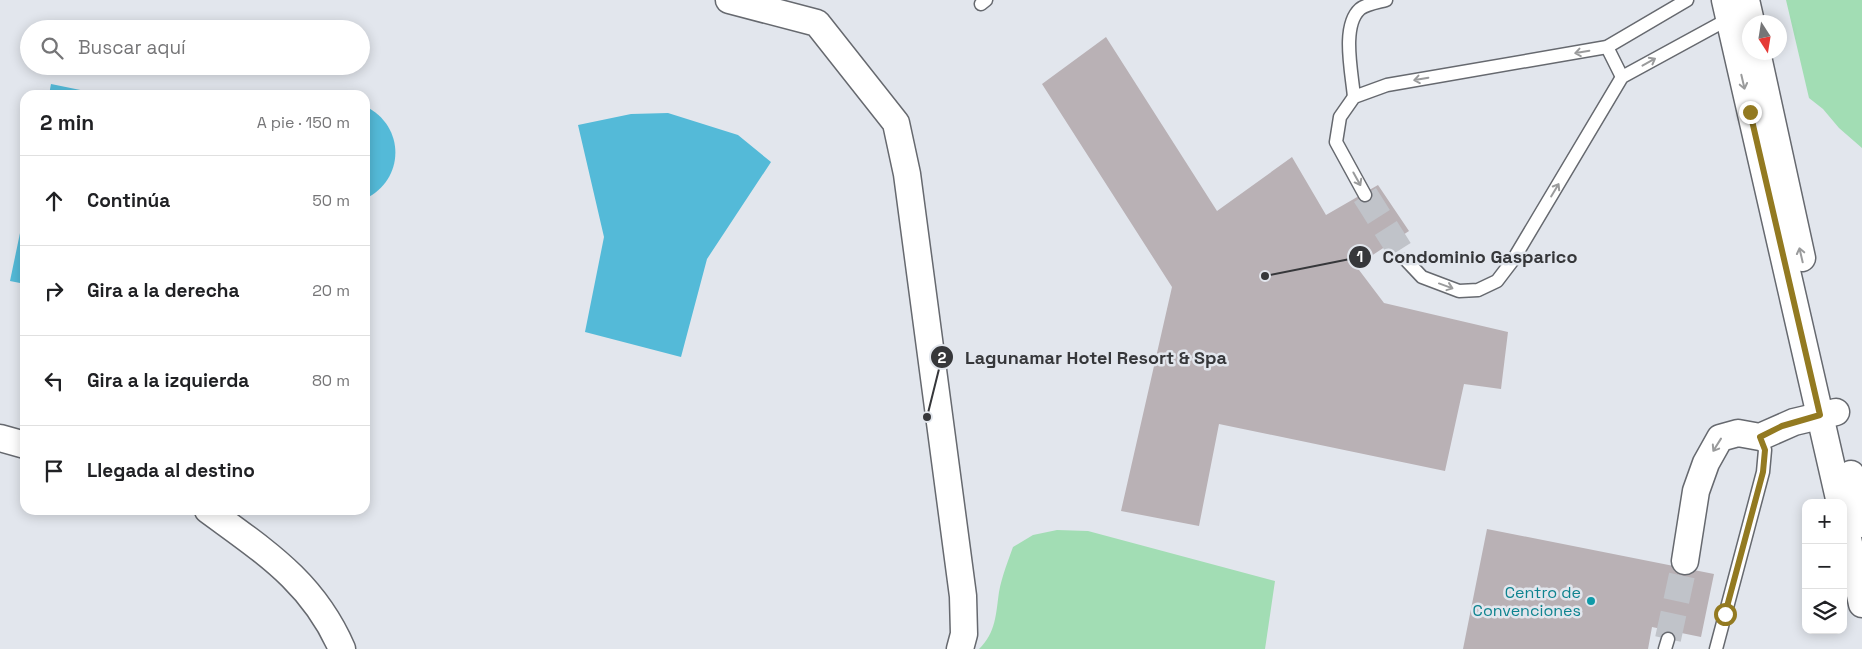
<!DOCTYPE html>
<html lang="es">
<meta charset="utf-8">
<style>
body{margin:0;font-family:"Space Grotesk",sans-serif;background:#f6f6f6;color:#202124}
.controls{position:absolute;right:15px;bottom:15px;display:grid;overflow:hidden;border-radius:10px;box-shadow:0 2px 12px #0003}
.controls button{width:45px;height:45px;display:grid;place-items:center;padding:0;border:0;border-bottom:1px solid #e0e0e0;background:#fff;color:#202124;font:25px sans-serif}
.compass{position:absolute;left:1742px;top:15px;width:45px;height:45px;border-radius:50%;background:#fff;box-shadow:0 2px 12px #0003;rotate:168deg}
.stop{position:absolute;width:15px;height:15px;margin:-11px;border:4px solid #937a21;border-radius:50%;background:#fff}
.stop.end{background:#937a21;border-color:#fff;box-shadow:0 1px 5px #0008}
.list{margin:0;padding:0;list-style:none}
h2{display:flex;justify-content:space-between;align-items:center;height:65px;margin:0;padding:0 20px;font-size:21px}
h2 small{font-size:16px;font-weight:400;color:#757577}
.list li{display:grid;grid-template-columns:32px 1fr auto;gap:15px;align-items:center;box-sizing:border-box;height:90px;padding:0 20px;border-top:1px solid #e0e0e0}
.list b{display:block;font-size:19px;white-space:nowrap}
.list em{font-size:16px;font-style:normal;color:#757577}
.icon{flex:none;width:28px;height:28px;fill:none;stroke:currentColor;stroke-width:2;stroke-linecap:round;stroke-linejoin:round}
.map{position:relative;flex:none;width:1862px;height:649px;overflow:hidden}
.search{position:absolute;background:#fff;box-shadow:0 2px 12px #0003;left:20px;top:20px;width:350px;height:55px;display:flex;align-items:center;gap:12px;box-sizing:border-box;padding:0 18px;border-radius:28px;color:#757577;font-size:19px}
.panel{position:absolute;background:#fff;box-shadow:0 2px 12px #0003;left:20px;top:90px;width:350px;height:425px;border-radius:15px}
.map>svg:first-child{display:block}
</style>
<div class="map">
<svg width="1862" height="649" viewBox="0 0 1862 649">
<rect width="100%" height="100%" fill="#e2e6ed"/>
<g fill="#a2ddb4">
<path d="M1786,0H1862V148L1839,128L1823,109L1809,98Z"/>
<path d="M1057,530L1088,531L1275,581L1265,649H979C996,633 996,613 999,592C1002,576 1008,561 1013,547L1033,535Z"/>
</g>
<g fill="#54bad8">
<path d="M51,84L105,95H49Z"/>
<path d="M365,106C406,126 405,180 365,199Z"/>
<path d="M668,113L738,135L771,162L707,259L681,357L585,332L604,237L578,125L631,114Z"/>
<path d="M25,209V284L10,281Z"/>
</g>
<g fill="#b9b1b5">
<path d="M1106,37L1217,211L1292,157L1326,215L1378,185L1409,231L1356,266L1384,303L1508,332L1501,389L1464,384L1445,471L1219,424L1199,526L1121,511L1172,287L1042,84Z"/>
<path d="M1487,529L1714,574L1701,637L1652,627L1648,649H1463Z"/>
</g>
<g fill="none" stroke-linecap="round" stroke-linejoin="round">
<g stroke="#c0c3c9" stroke-width="26" stroke-dasharray="26 13" stroke-linecap="butt">
<path d="M1365,195L1406,260"/>
<path d="M1668,639L1685,561"/>
</g>
<defs>
<g id="service">
<path d="M981,4L986,0"/>
<path d="M1607,47L1622,77"/>
<path d="M1354,97C1352,73 1341,26 1360,9C1366,4 1379,2 1386,0"/>
<path d="M1365,195L1336,142L1340,117L1354,97L1387,85L1607,47L1687,0"/>
<path d="M1406,260L1422,277L1459,291L1478,290L1497,281L1513,260L1622,77L1732,17"/>
<path d="M1665,649L1668,639"/>
<path d="M1716,649L1763,472L1765,450L1760,437"/>
</g>
<g id="minor">
<path d="M729,0L817,23L896,123L907,174L963,596L964,634L960,649"/>
<path d="M1725,0L1840,503"/>
<path d="M1746,0L1751,22"/>
<path d="M1757,52L1802,258"/>
<path d="M0,438L25,445"/>
<path d="M1851,474L1862,524"/>
<path d="M208,510C265,552 313,582 342,649"/>
<path d="M1843,515L1862,604"/>
<path d="M1685,561L1696,491L1706,463L1720,438L1738,433L1760,437L1794,422L1836,412"/>
</g>
</defs>
<use href="#service" stroke="#66696f" stroke-width="15"/>
<use href="#minor" stroke="#66696f" stroke-width="29"/>
<use href="#service" stroke="#fff" stroke-width="12"/>
<use href="#minor" stroke="#fff" stroke-width="26"/>
</g>
<defs><path id="oneway-shaft" d="M-6 0H5M1.5-3L5.5 0L1.5 3" fill="none" stroke-width="1.6" stroke-linecap="round" stroke-linejoin="round" transform="scale(1.25)"/></defs>
<g stroke="#9a9b9c">
<use href="#oneway-shaft" transform="translate(1582 52) rotate(170)"/>
<use href="#oneway-shaft" transform="translate(1649 62) rotate(-29)"/>
<use href="#oneway-shaft" transform="translate(1421 79) rotate(170)"/>
<use href="#oneway-shaft" transform="translate(1743 82) rotate(77)"/>
<use href="#oneway-shaft" transform="translate(1357 179) rotate(61)"/>
<use href="#oneway-shaft" transform="translate(1555 190) rotate(-59)"/>
<use href="#oneway-shaft" transform="translate(1801 255) rotate(-103)"/>
<use href="#oneway-shaft" transform="translate(1446 286) rotate(20)"/>
<use href="#oneway-shaft" transform="translate(1717 445) rotate(122)"/>
</g>
<g fill="none" stroke-linecap="round" stroke-linejoin="round">
<path stroke="#937a21" stroke-width="6" d="M1725,614L1763,472L1765,450L1760,437L1782,426L1820,415L1750,112"/>
</g>
<circle fill="#0f9aa8" stroke="#e2e6ed" stroke-width="2" cx="1591" cy="601" r="5"/>
<g text-anchor="middle" dominant-baseline="central" stroke-width="5" stroke-linejoin="round" paint-order="stroke">
<g font-size="16" fill="#0d838f" stroke="#e2e6ed" text-anchor="end">
<text x="1581" y="592">Centro de<tspan x="1581" dy="18">Convenciones</tspan></text>
</g>
</g>
<path fill="none" stroke="#36373a" stroke-width="2" d="M1265 276L1360 257M927 417L942 357"/>
<g fill="#36373a" stroke="#e2e6ed" stroke-width="2">
<circle cx="1265" cy="276" r="5"/>
<circle cx="927" cy="417" r="5"/>
<circle cx="1360" cy="257" r="12"/>
<circle cx="942" cy="357" r="12"/>
</g>
<g font-size="15" text-anchor="middle" font-weight="bold" fill="#fff">
<text x="1360" y="262">1</text>
<text x="942" y="363">2</text>
</g>
<g font-size="18" text-anchor="middle" font-weight="bold" fill="#36373a" stroke="#e2e6ed" stroke-width="5" stroke-linejoin="round" paint-order="stroke">
<text x="1480" y="263">Condominio Gasparico</text>
<text x="1096" y="364">Lagunamar Hotel Resort &amp; Spa</text>
</g>
</svg>
<div class="controls">
<button>+</button>
<button>−</button>
<button><svg class="icon" aria-label="layers" viewBox="0 0 24 24"><path d="M12 4l9 5-9 5-9-5zM3 14l9 5 9-5"/></svg></button>
</div>
<svg class="compass" viewBox="-18 -18 36 36"><path d="M0-13l5 13h-10z" fill="#e53935"/><path d="M0 13l5-13h-10z" fill="#757577"/></svg>
<div class="stop" style="left:1725px;top:614px"></div>
<div class="stop end" style="left:1750px;top:112px"></div>
<div class="search"><svg class="icon" aria-label="search" viewBox="0 0 24 24"><circle cx="10" cy="10" r="6"/><path d="M15 15l6 6"/></svg>Buscar aquí</div>
<section class="panel">
<h2>2 min<small>A pie · 150 m</small></h2>
<ul class="list">
<li><svg class="icon" aria-label="ahead" viewBox="0 0 24 24"><path d="M12 20V5M6 11l6-6 6 6"/></svg><div><b>Continúa</b></div><em>50 m</em></li>
<li><svg class="icon" aria-label="right" viewBox="0 0 24 24"><path d="M7 20v-9h11M14 6l5 5-5 5"/></svg><div><b>Gira a la derecha</b></div><em>20 m</em></li>
<li><svg class="icon" aria-label="left" viewBox="0 0 24 24"><path d="M17 20v-9H6M10 6l-5 5 5 5"/></svg><div><b>Gira a la izquierda</b></div><em>80 m</em></li>
<li><svg class="icon" aria-label="arrive" viewBox="0 0 24 24"><path d="M6 21V4h12l-3 4 3 4H6"/></svg><div><b>Llegada al destino</b></div></li>
</ul>
</section>
</div>
